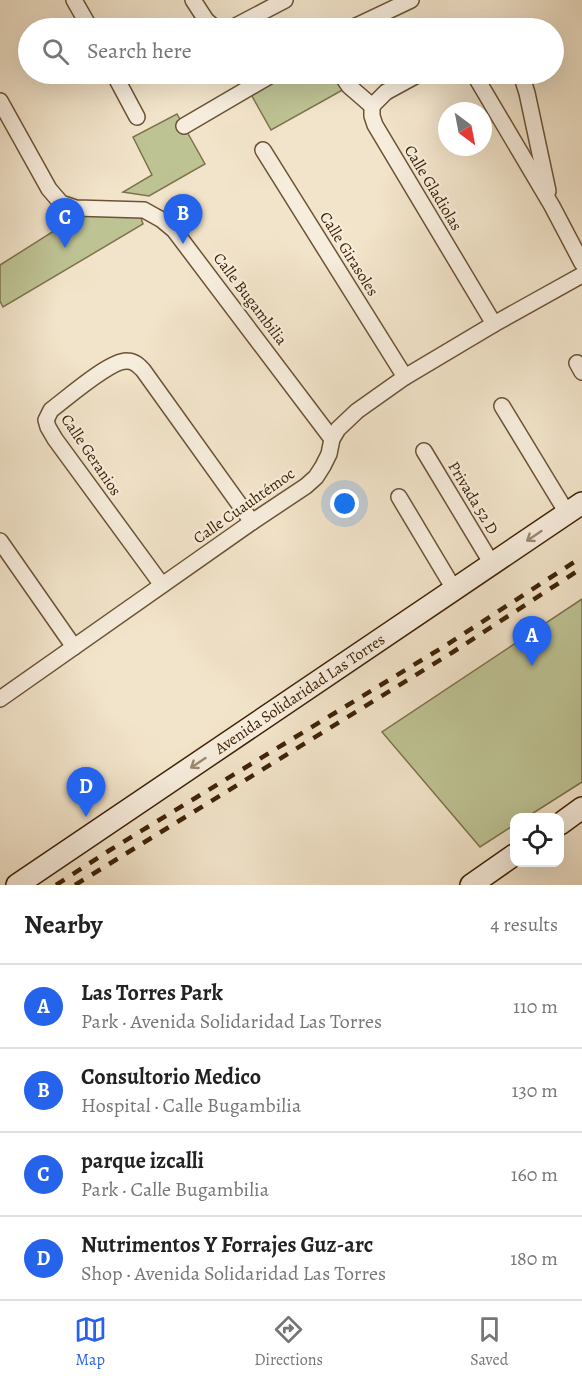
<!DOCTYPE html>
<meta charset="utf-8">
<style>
body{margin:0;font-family:Alegreya,serif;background:#f6f6f6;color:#222}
.controls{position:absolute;right:18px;bottom:18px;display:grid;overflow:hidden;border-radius:12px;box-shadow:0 6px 24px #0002}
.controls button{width:54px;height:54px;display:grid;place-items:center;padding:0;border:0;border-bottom:2px solid #e0e0e0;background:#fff;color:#222;font:30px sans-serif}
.compass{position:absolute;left:438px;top:102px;width:54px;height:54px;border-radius:50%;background:#fff;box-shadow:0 6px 24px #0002;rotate:148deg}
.you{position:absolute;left:345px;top:504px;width:21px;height:21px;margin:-15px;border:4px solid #fff;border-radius:50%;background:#1a73e8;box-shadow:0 0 0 9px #1a73e833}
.badge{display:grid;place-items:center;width:39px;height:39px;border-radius:50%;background:#2563eb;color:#fff;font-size:20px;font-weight:700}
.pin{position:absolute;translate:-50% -50px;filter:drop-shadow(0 2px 3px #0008)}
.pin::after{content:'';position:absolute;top:32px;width:21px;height:18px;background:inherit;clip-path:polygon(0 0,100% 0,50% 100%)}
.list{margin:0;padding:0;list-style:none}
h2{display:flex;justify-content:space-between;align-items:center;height:78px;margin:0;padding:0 24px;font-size:26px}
h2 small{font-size:20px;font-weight:400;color:#767676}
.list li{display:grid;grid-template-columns:39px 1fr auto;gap:18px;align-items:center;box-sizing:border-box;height:84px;padding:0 24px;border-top:2px solid #e0e0e0}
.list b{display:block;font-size:22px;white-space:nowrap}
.list p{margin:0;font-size:20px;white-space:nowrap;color:#767676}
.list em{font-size:20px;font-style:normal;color:#767676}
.icon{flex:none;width:33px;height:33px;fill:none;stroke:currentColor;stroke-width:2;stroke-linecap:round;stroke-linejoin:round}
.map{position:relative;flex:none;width:582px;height:885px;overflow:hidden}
.search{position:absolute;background:#fff;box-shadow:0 6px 24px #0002;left:18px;right:18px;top:18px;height:66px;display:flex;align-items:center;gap:15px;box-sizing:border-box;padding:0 21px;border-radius:33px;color:#767676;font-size:22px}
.sheet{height:414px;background:#fff}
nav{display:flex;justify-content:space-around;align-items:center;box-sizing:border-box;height:84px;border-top:2px solid #e0e0e0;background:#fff;font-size:16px;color:#767676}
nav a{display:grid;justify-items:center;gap:3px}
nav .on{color:#2563eb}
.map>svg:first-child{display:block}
</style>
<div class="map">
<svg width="582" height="885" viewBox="0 0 582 885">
<rect width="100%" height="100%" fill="#f2e4ca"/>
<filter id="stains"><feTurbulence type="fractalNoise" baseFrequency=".00333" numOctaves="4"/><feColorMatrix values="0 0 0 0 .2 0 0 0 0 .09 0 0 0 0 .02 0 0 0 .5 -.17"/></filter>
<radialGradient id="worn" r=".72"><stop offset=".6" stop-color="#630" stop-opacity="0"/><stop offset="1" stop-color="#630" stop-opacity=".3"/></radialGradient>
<g fill="#bec394" stroke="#7e734c" stroke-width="1.5">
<path d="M275,74H340L348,87L271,130L248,89Z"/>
<path d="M177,114L205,164L149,196L123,192L152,175L133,137Z"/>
<path d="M76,214L140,215L143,224L3,307L0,301V265L54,231Z"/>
<path d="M582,599V782L527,817L514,818V825L480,847L382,732Z"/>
</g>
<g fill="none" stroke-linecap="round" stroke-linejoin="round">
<defs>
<g id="street">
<path d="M74,0L90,28"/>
<path d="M193,0L206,20L215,28"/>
<path d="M232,28L285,0"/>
<path d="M352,28L411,0"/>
<path d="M114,74L137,117"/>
<path d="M341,74L349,86L372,106V116L375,125L494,324"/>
<path d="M474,74L552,206L582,263"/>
<path d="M521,74L527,93L548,191"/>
<path d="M0,101L49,189L61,203L76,208L144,210L162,220L174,230L332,439"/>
<path d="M372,106L386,92L419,74"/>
<path d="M184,126L273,74"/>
<path d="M263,150L405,377"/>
<path d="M577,363L582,372"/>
<path d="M502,406L567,513"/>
<path d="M424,451L492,564"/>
<path d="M399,497L454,589"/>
<path d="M0,541L74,647"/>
<path d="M162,585L55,439L48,427L46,420L51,410C66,399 110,360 127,361C134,361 138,365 143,370L252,522"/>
<path d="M0,699L252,522L306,486L316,477L323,466L329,454L332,439L338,429L357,411L405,377L494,324L582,275"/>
</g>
<g id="secondary">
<path d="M560,824L582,808"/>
<path d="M17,885L582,503"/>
<path d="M471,885L514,855"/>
</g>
</defs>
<use href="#street" stroke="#6c5336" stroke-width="18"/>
<use href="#secondary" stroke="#3f2305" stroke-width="24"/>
<use href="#street" stroke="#f7eddd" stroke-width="15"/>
<use href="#secondary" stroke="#f7eddd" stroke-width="21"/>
<g stroke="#3f2305" stroke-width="4.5" stroke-dasharray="10 10" stroke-linecap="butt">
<path d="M56,885L110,850L448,644L582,557"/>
<path d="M75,885L453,652L582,568"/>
</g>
</g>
<defs><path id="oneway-shaft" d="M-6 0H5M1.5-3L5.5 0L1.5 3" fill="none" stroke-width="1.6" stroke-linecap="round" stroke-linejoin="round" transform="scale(1.5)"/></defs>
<g stroke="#9b8871">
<use href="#oneway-shaft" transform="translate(534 536) rotate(146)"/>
<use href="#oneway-shaft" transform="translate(198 763) rotate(146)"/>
</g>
<g text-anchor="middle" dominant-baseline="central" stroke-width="4.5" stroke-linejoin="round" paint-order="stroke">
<g font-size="16" fill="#3f2305" stroke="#f7eddd">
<text transform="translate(433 188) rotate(59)">Calle Gladiolas</text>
<text transform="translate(349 254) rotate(58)">Calle Girasoles</text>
<text transform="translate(250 299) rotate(53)">Calle Bugambilia</text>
<text transform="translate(91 455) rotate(56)">Calle Geranios</text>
<text transform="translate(473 498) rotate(59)">Privada 52 D</text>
<text transform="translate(244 506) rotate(-35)">Calle Cuauhtémoc</text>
<text transform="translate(300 694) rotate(-34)">Avenida Solidaridad Las Torres</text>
</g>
</g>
<rect width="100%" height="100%" filter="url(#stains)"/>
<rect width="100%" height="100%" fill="url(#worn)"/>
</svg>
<div class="controls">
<button><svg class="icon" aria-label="locate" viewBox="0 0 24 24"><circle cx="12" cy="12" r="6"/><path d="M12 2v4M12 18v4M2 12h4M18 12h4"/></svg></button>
</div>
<svg class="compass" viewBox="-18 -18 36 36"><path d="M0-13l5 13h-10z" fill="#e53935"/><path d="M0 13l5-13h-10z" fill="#767676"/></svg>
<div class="you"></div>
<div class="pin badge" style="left:532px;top:666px">A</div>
<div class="pin badge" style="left:183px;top:244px">B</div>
<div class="pin badge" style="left:65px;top:248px">C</div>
<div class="pin badge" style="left:86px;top:817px">D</div>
<div class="search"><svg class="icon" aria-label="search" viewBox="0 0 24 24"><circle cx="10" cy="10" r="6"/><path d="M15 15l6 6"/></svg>Search here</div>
</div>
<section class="sheet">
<h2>Nearby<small>4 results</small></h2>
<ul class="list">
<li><span class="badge">A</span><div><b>Las Torres Park</b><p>Park · Avenida Solidaridad Las Torres</p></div><em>110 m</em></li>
<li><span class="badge">B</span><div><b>Consultorio Medico</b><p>Hospital · Calle Bugambilia</p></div><em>130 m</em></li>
<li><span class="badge">C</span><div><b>parque izcalli</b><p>Park · Calle Bugambilia</p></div><em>160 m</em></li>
<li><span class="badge">D</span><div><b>Nutrimentos Y Forrajes Guz-arc</b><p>Shop · Avenida Solidaridad Las Torres</p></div><em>180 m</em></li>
</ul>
</section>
<nav>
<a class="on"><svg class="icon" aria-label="map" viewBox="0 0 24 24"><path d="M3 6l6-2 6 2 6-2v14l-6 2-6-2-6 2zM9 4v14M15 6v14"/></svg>Map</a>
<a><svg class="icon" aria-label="directions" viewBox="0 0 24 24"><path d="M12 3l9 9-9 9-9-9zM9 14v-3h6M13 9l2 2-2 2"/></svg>Directions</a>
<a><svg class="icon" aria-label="saved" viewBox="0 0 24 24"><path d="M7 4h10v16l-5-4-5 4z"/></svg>Saved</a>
</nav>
